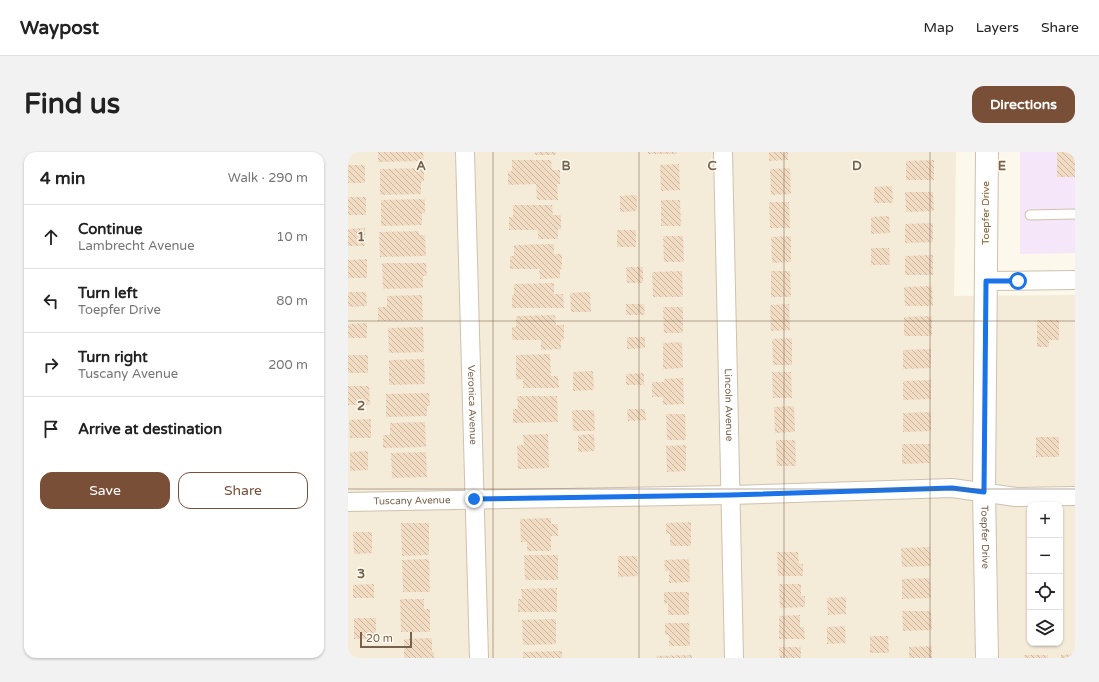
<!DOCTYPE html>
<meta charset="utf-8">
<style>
body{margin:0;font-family:"Varela Round",sans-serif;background:#f2f2f2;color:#222}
.controls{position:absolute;right:12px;bottom:12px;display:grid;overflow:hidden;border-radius:8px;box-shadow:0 1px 3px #0004}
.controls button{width:36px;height:36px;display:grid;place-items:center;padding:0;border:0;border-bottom:1px solid #e0e0e0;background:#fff;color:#222;font:20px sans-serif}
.scale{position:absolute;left:12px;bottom:10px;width:52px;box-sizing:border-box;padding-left:4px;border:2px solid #78624d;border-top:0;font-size:11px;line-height:14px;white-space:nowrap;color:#78624d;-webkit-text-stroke:3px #fffbf1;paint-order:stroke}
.stop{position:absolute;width:12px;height:12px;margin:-9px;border:3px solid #1a73e8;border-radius:50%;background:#fff}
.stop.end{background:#1a73e8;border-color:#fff;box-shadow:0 1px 4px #0008}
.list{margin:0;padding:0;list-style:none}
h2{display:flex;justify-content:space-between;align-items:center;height:52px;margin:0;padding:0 16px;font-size:17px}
h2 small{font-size:13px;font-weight:400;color:#767676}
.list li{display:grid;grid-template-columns:26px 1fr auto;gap:12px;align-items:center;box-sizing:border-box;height:64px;padding:0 16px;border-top:1px solid #e0e0e0}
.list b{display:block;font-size:15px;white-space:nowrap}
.list p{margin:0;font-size:13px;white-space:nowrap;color:#767676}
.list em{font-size:13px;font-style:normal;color:#767676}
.actions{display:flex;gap:8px;padding:12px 16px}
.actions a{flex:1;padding:9px 0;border:1px solid #794f38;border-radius:12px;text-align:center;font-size:14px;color:#794f38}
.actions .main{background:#794f38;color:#fff}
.icon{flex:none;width:22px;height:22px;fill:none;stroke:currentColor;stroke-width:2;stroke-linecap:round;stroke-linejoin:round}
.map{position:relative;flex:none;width:727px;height:506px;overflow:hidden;border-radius:12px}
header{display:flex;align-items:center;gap:24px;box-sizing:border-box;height:56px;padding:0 20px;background:#fff;border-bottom:1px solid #e0e0e0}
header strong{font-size:19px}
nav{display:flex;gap:22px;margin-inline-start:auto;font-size:14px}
.intro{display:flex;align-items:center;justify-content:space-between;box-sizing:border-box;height:96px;padding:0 24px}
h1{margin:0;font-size:28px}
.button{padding:10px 18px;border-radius:12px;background:#794f38;color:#fff;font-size:14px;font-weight:700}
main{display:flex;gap:24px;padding:0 24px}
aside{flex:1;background:#fff;border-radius:12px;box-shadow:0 1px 3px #0004}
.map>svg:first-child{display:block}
</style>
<header>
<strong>Waypost</strong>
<nav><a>Map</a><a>Layers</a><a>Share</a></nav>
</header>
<div class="intro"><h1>Find us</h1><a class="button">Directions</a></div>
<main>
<aside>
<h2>4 min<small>Walk · 290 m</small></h2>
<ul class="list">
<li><svg class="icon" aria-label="ahead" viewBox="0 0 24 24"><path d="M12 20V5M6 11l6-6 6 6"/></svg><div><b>Continue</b><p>Lambrecht Avenue</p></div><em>10 m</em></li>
<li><svg class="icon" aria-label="left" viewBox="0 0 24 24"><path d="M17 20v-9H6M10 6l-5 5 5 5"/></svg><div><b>Turn left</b><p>Toepfer Drive</p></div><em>80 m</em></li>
<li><svg class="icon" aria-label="right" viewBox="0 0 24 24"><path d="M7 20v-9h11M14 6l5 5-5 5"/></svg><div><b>Turn right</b><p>Tuscany Avenue</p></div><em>200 m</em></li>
<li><svg class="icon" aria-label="arrive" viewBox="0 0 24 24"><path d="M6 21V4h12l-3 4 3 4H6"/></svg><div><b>Arrive at destination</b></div></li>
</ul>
<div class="actions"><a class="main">Save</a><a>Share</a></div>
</aside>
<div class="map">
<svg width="727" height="506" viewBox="0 0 727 506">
<defs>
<pattern id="building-back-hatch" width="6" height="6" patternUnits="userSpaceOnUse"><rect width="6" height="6" fill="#f1dcc3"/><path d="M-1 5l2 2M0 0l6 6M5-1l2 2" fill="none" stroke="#c8b6a1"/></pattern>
</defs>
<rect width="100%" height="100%" fill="#fcf8eb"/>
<path fill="#f4ebd9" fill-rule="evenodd" d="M0,0H608L606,144L727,143V506H0ZM682,353H712V491H682Z"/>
<path fill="#f5e7f9" d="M672,0H727V101L672,102Z"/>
<g fill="url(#building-back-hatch)">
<path d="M30,0H75L76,9L30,10Z"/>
<rect x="187" y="0" width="21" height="3"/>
<rect x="300" y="0" width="29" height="2"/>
<path d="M421,0H440V8L421,9Z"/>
<rect x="709" y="0" width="18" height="25"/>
<path d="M164,8H203L204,18H212V32H209L210,48H189L188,32L160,33V20L164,19Z"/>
<path d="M586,8V28H558V9Z"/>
<path d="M331,12L332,38L313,39L312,13Z"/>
<rect x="0" y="13" width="17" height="18"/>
<path d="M76,16V29L73,30V42L32,43V17Z"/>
<path d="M442,16L443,42L423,43L422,17Z"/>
<path d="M544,34L545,51H526V35Z"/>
<path d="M557,40H585L586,59L558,60Z"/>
<path d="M289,43V59L272,60V44Z"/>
<rect x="0" y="45" width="18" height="18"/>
<path d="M77,47V61H74V73L33,74V48Z"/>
<path d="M313,48H332L333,74H313Z"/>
<path d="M421,50H441L442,76H422Z"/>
<path d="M165,53H204L205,63H213V77H210V87H190V78H161V65H165Z"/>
<path d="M541,64L542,81L523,82V65Z"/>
<path d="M585,71V90L557,91V72Z"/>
<path d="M17,76V94H0V77Z"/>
<rect x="269" y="78" width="19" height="17"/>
<path d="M71,79V83H77L78,104L32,105L31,80Z"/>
<path d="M315,84H335L336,110H316Z"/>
<path d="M443,84V110L424,111L423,85Z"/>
<path d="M206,92V102H214V117H212V126L192,127L191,117H162V104H166V93Z"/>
<path d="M523,96H541L542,113H523Z"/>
<path d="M585,103V123H557V104Z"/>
<path d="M19,107V126H0V108Z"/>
<path d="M34,111H78L79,124H75V136L35,137Z"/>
<path d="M278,115H295V131H279Z"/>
<path d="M334,119L335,145H305L304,120Z"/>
<path d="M423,119H442L443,145H423Z"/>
<path d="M206,131V142H215L216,156H164V143H166V132Z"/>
<path d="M584,134L585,154H557L556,135Z"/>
<path d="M0,140H18L19,154L0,155Z"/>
<path d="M242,140L243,160H223L222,141Z"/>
<path d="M74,143L75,168L30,169V155H39V144Z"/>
<path d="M278,152H296L297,163H278Z"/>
<path d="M441,152L442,178L423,179L422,153Z"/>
<path d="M315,155H335V181H316Z"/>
<path d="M207,163L208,173H216V188H213V197L193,198V188H164V175H168V164Z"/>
<path d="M584,164V184H556V165Z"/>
<path d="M689,168H711V188H701V195H689Z"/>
<path d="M19,171V186H0V172Z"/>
<path d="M75,175L76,200L41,201L40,176Z"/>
<path d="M279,185H297V196L279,197Z"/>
<path d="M444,186V213H425L424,187Z"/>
<path d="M334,190L335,216L315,217V191Z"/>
<path d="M583,197V216L555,217V198Z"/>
<path d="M202,202L203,224H210L211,236H175V227L168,228V203Z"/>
<rect x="0" y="203" width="20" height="18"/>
<path d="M76,207L77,232L41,233V208Z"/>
<path d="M245,219L246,238L225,239V220Z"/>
<path d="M424,220H443L444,246H425Z"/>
<path d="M296,221V233H278V222Z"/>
<path d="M335,226L336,252L315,253V245H304V230H316V227Z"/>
<path d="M583,228V247L555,248V229Z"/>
<path d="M0,234H21L22,253H0Z"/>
<path d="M81,241L82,254H79V264L38,265V242Z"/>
<path d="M169,244H209L210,270L165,271V257H170Z"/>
<path d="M446,254L447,280L427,281L426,255Z"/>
<path d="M279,257H297L298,268L280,269Z"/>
<path d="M224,258H246L247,279H225Z"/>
<path d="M583,260V279L555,280V261Z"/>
<path d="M318,262H337L338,288H319Z"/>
<path d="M23,267V286H2L1,268Z"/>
<path d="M77,270L78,295L35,296V283H42V271Z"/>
<path d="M200,282L201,316L170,317L169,293H176L175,283Z"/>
<path d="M246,282L247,299L230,300V283Z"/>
<rect x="688" y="285" width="23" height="20"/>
<path d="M428,288H447L448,314H429Z"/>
<path d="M554,292H582V311L554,312Z"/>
<path d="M338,293V319L319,320L318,294Z"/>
<path d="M20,299V318L2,319V300Z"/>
<path d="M78,300L79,325L44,326L43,301Z"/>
<path d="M203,366V372H210V384H203V399H179V390H173L172,367Z"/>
<path d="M343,370V394H322V382H318V371Z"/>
<path d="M53,371H81V403L54,404Z"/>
<path d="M5,380H24V401L6,402Z"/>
<path d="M582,395L583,414L554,415L553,396Z"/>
<path d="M429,400H450L451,412H455V424H430Z"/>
<path d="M176,403H210V428H177Z"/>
<path d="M270,404H289L290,424L270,425Z"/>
<path d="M81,407L82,440H55L54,408Z"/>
<path d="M341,407L342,430L321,431V419H317L316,408Z"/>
<path d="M582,426L583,446L554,447V427Z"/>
<path d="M26,432V446H5V433Z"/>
<path d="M431,432H453V444H457V455L432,456Z"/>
<path d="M209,436V460H170V447H174L173,437Z"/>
<path d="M316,440H341V463H320V451L316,452Z"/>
<path d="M498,445V462L480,463L479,446Z"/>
<path d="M52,447H76V457H82V480H53Z"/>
<path d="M554,459H583L584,478L555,479Z"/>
<path d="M452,463V475H456L457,487H431V464Z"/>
<rect x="6" y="466" width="22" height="21"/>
<path d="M208,467V492L175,493L174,468Z"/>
<path d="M317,471H341L342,494H321V483H317Z"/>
<path d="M497,474L498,491L479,492V475Z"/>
<path d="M522,484H540L541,501H522Z"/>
<path d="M84,486V500H86V506H56V487Z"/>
<path d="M584,494V506H561V495Z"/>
<path d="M431,495H453V506H432Z"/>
<path d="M214,499V506H175V500Z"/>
<path d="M727,502V506H713V503Z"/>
<path d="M344,503V506H308V504Z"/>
<path d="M676,503H700V506H677Z"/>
</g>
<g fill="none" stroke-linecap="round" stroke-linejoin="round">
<defs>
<path id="service" d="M682,63L727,62"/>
<g id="minor">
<path id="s1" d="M117,0L131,506"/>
<path id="s2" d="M375,0L386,506"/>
<path d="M638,129L727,128"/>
<path id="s3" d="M0,350L382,343L604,336L668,345L727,344"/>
</g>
<g id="tertiary">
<path id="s4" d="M639,0L636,340L639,506"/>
</g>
</defs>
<use href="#service" stroke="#cfc1af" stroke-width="11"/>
<use href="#minor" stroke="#cfc1af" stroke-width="20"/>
<use href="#tertiary" stroke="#cfc1af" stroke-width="24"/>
<use href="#service" stroke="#fff" stroke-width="9"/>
<use href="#minor" stroke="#fff" stroke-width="18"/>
<use href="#tertiary" stroke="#fff" stroke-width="22"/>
</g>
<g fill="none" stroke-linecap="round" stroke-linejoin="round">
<path stroke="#1a73e8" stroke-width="5" d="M126,347L382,343L604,336L636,340L638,129H670"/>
</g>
<path fill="none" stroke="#78624d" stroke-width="1" stroke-opacity="0.55" d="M145,0V506M291,0V506M436,0V506M582,0V506M0,169H727M0,337H727"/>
<g text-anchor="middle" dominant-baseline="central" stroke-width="3" stroke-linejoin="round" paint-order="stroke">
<g font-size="10" fill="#78624d" stroke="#fffbf1">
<text transform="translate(638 61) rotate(-90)">Toepfer Drive</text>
<text stroke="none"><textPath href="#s1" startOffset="253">Veronica Avenue</textPath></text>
<text stroke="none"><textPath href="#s2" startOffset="253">Lincoln Avenue</textPath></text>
<text stroke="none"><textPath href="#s3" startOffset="64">Tuscany Avenue</textPath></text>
<text stroke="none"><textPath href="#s4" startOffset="385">Toepfer Drive</textPath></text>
</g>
</g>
<g font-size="13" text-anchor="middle" font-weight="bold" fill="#78624d" stroke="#fffbf1" stroke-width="3" stroke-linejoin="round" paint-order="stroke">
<text x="73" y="18">A</text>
<text x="218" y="18">B</text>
<text x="364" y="18">C</text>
<text x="509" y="18">D</text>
<text x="654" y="18">E</text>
<text x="13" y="89">1</text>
<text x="13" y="258">2</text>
<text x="13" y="426">3</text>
</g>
</svg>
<div class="controls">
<button>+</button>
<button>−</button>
<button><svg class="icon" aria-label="locate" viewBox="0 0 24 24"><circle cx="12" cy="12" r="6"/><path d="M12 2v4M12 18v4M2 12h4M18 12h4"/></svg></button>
<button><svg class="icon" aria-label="layers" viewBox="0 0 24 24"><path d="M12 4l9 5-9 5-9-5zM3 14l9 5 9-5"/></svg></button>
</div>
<div class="scale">20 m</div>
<div class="stop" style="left:670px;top:129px"></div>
<div class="stop end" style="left:126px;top:347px"></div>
</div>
</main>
